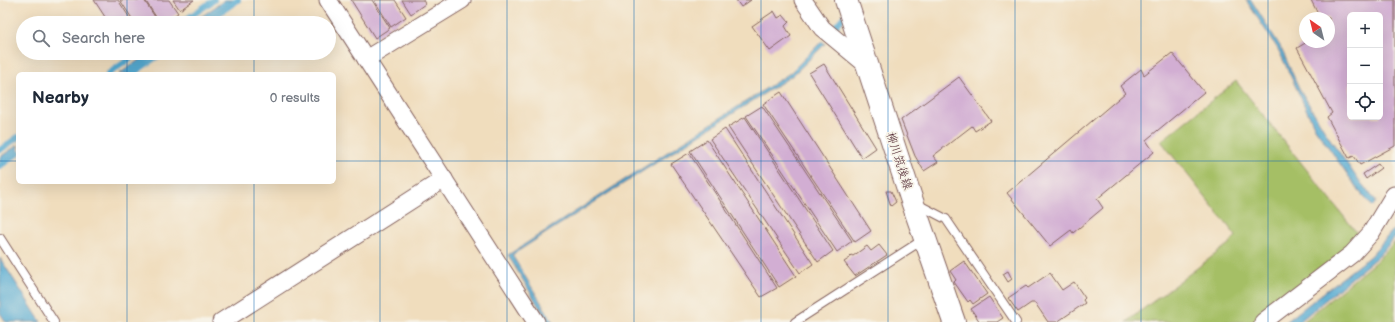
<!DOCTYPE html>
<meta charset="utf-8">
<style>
body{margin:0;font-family:"Balsamiq Sans","Klee One",sans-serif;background:#f2f2f3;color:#1f2937}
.controls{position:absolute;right:12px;top:12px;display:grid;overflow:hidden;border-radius:6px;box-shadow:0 4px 16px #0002}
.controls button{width:36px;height:36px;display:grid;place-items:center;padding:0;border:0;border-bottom:1px solid #e0e1e3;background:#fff;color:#1f2937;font:20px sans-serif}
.compass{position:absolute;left:1299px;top:12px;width:36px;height:36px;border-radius:50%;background:#fff;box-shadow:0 4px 16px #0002;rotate:325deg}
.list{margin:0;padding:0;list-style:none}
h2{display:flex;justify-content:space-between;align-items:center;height:52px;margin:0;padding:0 16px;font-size:17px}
h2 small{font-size:13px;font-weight:400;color:#747a83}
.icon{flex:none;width:22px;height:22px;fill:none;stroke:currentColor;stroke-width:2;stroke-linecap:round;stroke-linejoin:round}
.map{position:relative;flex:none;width:1395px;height:322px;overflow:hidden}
.search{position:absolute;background:#fff;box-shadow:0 4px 16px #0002;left:16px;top:16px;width:320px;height:44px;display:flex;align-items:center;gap:10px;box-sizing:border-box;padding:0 14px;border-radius:22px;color:#747a83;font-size:15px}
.panel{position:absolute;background:#fff;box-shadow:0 4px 16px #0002;left:16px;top:72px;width:320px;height:112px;border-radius:6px}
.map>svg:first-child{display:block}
</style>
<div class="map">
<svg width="1395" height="322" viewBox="0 0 1395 322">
<rect width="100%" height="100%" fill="#f7f3e8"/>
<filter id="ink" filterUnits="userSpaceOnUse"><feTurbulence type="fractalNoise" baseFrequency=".025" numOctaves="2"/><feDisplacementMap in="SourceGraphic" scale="8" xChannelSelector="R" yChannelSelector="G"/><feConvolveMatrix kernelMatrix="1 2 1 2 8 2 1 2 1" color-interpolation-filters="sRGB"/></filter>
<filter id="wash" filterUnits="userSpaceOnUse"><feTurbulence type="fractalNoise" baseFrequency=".012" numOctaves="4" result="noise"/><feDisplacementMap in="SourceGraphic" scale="16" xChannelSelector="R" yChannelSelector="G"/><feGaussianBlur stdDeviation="0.9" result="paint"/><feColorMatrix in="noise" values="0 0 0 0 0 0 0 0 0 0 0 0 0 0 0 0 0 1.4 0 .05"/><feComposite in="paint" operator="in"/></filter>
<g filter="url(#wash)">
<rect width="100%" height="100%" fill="#f0ddbd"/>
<g fill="#a5bf65" stroke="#786f48">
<path d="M1236,81L1361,238L1257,322H1126L1230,243L1236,236L1161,141Z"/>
<path d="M1395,242V322H1303L1375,262Z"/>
</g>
<g fill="#56abd2" stroke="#50657e">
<path d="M225,0H233L201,23H192Z"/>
<path d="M1246,0H1251L1280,46L1299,88L1328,136L1357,178L1376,201L1373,207L1359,191L1315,128L1278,49Z"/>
<path d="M822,41L825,44L793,75L512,255L553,322H548L508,255L790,73Z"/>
<path d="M149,53H158L128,74H119Z"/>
<path d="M18,145V151L0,164V157Z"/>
<path d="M1395,228V238L1377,257L1299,322H1286L1370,256Z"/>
<path d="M0,258L41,322H6L0,313Z"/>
</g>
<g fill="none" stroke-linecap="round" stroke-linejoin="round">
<g stroke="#56abd2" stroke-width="6">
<path d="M181,23L214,0"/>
<path d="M205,23L238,0"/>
<path d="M830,33L846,14"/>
<path d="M108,74L138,53"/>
<path d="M132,74L162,53"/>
<path d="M0,150L18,137"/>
<path d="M0,166L18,153"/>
</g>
</g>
<g id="blocks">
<g fill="#d2aed3" fill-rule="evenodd">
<path d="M94,0H118L133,23H109Z"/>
<path d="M120,0H144L159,23H135Z"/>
<path d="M145,0H169L178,13L163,23H160Z"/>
<path d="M173,0H194L180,10Z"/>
<path d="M351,0H372L390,28L375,38Z"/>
<path d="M374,0H395L406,17L391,27Z"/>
<path d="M402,0H423L425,4L411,14Z"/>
<path d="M736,0H751L741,7Z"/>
<path d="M1311,0H1395V146L1360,165L1354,156L1349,158L1327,117L1332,113L1297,48L1307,42H1329V18H1320ZM1350,15H1380V117H1350Z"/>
<path d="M774,11L778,18L783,15L789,22L785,26L791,36L770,51L752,26Z"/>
<path d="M1172,53L1204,92L1146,140L1154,152L1097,199L1103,208L1073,233L1071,230L1050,246L1007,193L1125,93L1120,86L1141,69L1144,75Z"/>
<path d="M824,64L876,148L862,158L809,73Z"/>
<path d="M959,77L991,121L975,131L972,126L933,156L938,162L924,171L915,156L901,120Z"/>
<path d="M781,92L871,231L855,242L763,104Z"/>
<path d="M762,106L852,241L837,252L746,116Z"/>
<path d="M745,117L833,251L818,262L728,127Z"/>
<path d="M725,129L813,264L800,273L710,139Z"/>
<path d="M707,140L796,276L779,287L690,151Z"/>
<path d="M689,153L777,288L761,297L671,164Z"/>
<path d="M1378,164L1381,168L1366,179L1363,174Z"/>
<path d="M886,191H891L896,202L891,206Z"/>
<path d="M879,245L887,255L855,276L844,262L850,258V256L851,255L853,256L867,246L871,251Z"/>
<path d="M964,261L987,294L973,304L970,300L968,302L954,282L956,280L950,271Z"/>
<path d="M1008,271L1012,279L1008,282L1003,274Z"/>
<path d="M1050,273L1062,290L1074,282L1085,298L1083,300L1085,303L1057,322H1048L1035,303H1031L1018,312L1008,298L1026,286L1028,288Z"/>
<path d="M989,297L1003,318L997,322H980L971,309Z"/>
</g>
</g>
</g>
<g filter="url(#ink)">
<use href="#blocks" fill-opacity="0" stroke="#84625e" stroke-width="1"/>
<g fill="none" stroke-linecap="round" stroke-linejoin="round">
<defs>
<g id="lane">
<path d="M917,204L946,219L1016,322"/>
<path d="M0,238L54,322"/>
<path d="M795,322L924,239"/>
</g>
<g id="street">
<path d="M328,0L536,322"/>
<path d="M803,0L822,28L868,66"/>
<path d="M366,59L462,0"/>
<path d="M221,322L444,179"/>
<path d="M1263,322L1352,254L1371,233L1394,195"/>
</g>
<path id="secondary" d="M846,0L912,201L954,322"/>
</defs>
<use href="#lane" stroke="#84625e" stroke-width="10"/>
<use href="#street" stroke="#84625e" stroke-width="19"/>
<use href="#secondary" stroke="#84625e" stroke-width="24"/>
<use href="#lane" stroke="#fff" stroke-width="8"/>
<use href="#street" stroke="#fff" stroke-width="17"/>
<use href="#secondary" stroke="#fff" stroke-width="22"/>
</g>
</g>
<path fill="none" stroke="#1f6fb2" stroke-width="1" stroke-opacity="0.55" d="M127,0V23M254,0V23M380,0V322M507,0V322M634,0V322M761,0V322M888,0V322M1015,0V322M1141,0V322M1268,0V322M127,53V74M254,53V74M0,161H18M334,161H1395M127,182V322M254,182V322"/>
<g text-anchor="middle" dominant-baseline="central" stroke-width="3.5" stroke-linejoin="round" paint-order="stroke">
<g font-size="12" fill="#4a1f2b" stroke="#f7f3e8">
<text transform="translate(899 161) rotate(72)">柳川筑後線</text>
</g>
</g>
</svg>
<div class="controls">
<button>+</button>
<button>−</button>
<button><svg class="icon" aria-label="locate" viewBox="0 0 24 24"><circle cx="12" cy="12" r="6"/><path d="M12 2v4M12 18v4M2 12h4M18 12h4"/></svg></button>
</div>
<svg class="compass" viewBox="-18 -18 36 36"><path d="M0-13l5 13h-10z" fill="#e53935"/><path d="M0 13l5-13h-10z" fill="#747a83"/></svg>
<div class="search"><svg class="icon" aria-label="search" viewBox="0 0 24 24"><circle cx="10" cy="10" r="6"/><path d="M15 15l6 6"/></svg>Search here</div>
<section class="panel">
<h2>Nearby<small>0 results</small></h2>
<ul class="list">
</ul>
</section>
</div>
